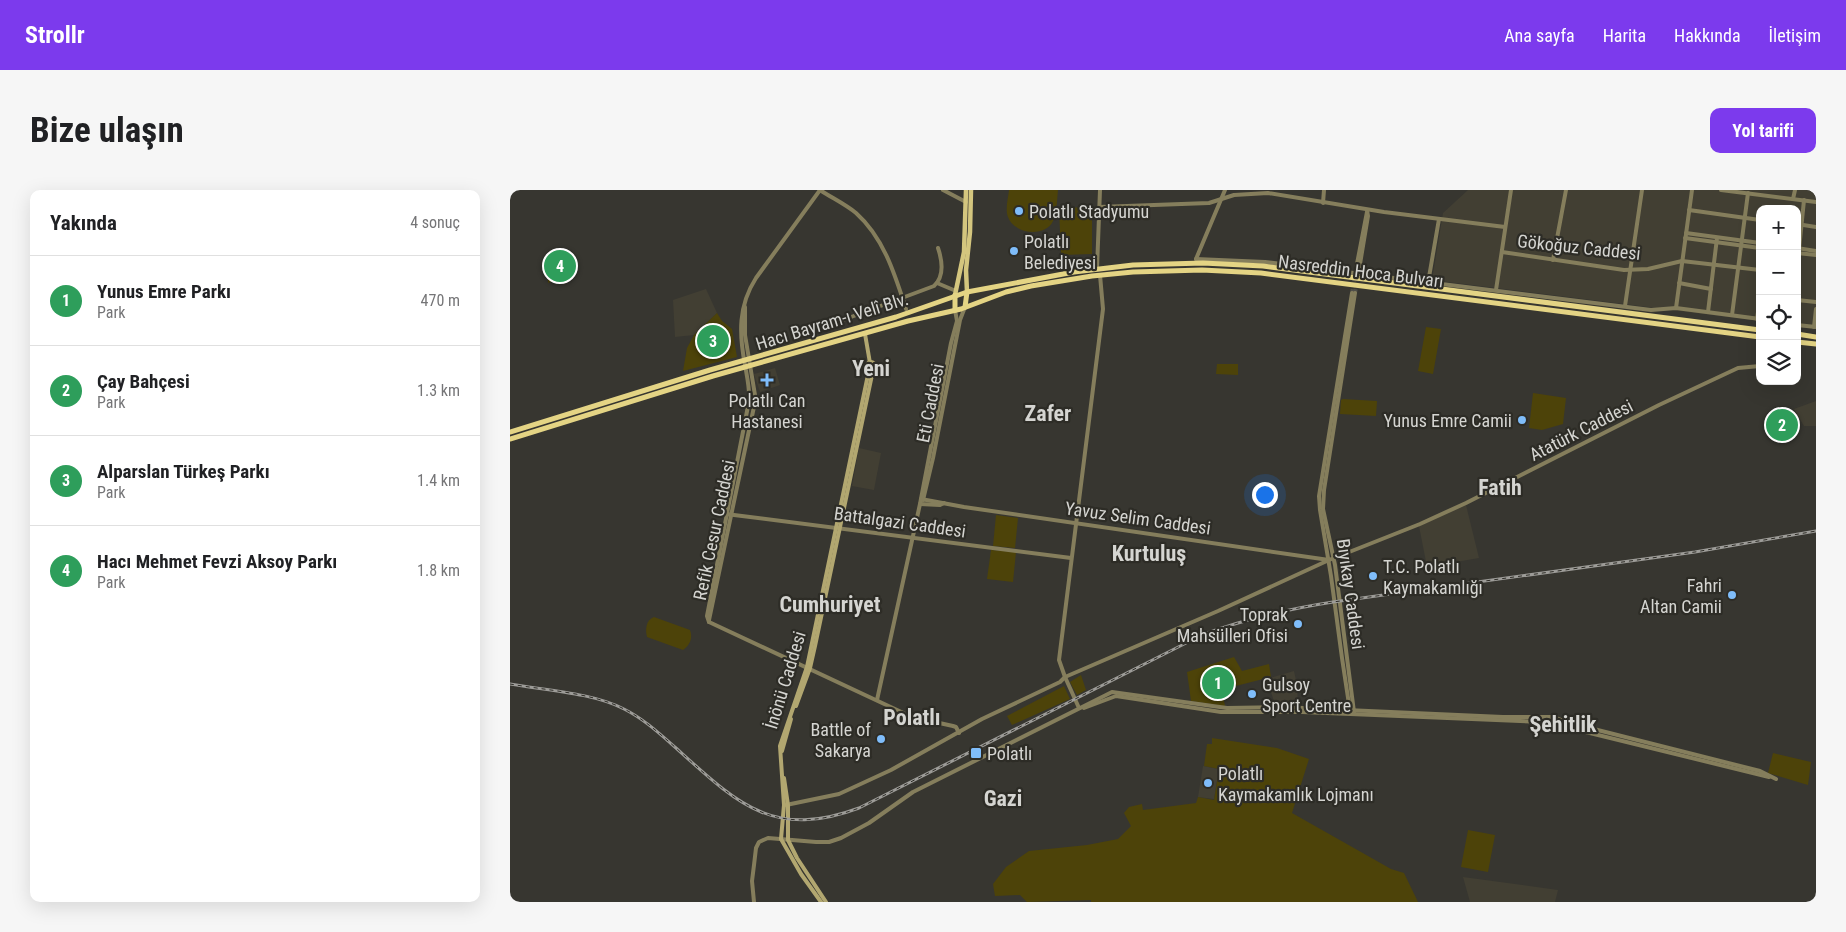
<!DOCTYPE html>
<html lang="tr">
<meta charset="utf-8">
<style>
body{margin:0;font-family:"Roboto Condensed",sans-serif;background:#f6f6f6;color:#202124}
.controls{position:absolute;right:15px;top:15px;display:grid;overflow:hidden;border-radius:10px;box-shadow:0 5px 20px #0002}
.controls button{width:45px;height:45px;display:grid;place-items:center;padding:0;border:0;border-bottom:1px solid #e0e0e0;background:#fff;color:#202124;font:25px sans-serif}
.you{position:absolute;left:754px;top:304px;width:18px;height:18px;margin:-12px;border:4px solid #fff;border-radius:50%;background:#1a73e8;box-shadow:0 0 0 8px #1a73e833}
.badge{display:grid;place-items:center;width:32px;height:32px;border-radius:50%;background:#7c3aed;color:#fff;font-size:16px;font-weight:700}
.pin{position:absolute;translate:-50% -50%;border:2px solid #fff;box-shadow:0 1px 5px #0006}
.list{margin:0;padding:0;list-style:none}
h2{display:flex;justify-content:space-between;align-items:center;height:65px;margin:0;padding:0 20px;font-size:21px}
h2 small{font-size:16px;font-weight:400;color:#757577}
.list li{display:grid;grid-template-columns:32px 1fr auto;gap:15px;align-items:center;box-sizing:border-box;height:90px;padding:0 20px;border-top:1px solid #e0e0e0}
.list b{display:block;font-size:19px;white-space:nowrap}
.list p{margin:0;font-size:16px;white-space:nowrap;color:#757577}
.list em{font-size:16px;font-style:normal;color:#757577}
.icon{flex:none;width:28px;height:28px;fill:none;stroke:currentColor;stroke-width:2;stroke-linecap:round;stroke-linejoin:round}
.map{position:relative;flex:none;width:1306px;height:712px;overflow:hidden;border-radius:10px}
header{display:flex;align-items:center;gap:30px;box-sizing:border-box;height:70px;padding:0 25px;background:#7c3aed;color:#fff}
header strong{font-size:24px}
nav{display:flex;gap:28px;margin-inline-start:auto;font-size:18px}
.intro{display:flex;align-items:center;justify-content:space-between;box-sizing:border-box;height:120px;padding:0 30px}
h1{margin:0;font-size:35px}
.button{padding:12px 22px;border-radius:10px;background:#7c3aed;color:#fff;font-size:18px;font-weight:700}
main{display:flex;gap:30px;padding:0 30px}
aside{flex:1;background:#fff;border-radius:10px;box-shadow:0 5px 20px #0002}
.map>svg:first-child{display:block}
</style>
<header>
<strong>Strollr</strong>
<nav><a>Ana sayfa</a><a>Harita</a><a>Hakkında</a><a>İletişim</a></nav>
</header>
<div class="intro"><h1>Bize ulaşın</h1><a class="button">Yol tarifi</a></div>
<main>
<aside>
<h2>Yakında<small>4 sonuç</small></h2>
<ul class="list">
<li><span class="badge" style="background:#2e9e5b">1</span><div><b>Yunus Emre Parkı</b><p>Park</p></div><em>470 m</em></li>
<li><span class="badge" style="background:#2e9e5b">2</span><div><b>Çay Bahçesi</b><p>Park</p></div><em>1.3 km</em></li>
<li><span class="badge" style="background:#2e9e5b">3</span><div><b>Alparslan Türkeş Parkı</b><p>Park</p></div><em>1.4 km</em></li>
<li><span class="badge" style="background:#2e9e5b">4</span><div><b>Hacı Mehmet Fevzi Aksoy Parkı</b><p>Park</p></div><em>1.8 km</em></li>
</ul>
</aside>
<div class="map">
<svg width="1306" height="712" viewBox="0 0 1306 712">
<rect width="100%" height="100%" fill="#373630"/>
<g fill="#423f33">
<path d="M958,0H1306V138L1287,136V19H1250V131L922,90L933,23Z"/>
<path d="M196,99L207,123L184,145L165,147L163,110Z"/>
<path d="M265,178L270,195L250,202L244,184Z"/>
<path d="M1306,211V236H1294L1284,219Z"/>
<path d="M349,258L371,263L364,300L342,296Z"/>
<path d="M956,315L969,368L917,377L909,336Z"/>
<path d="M784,481L787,495L788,516L765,515L757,489Z"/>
<path d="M693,576L709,579L704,609L688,607Z"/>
<path d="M953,687L1048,700L1045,712H960Z"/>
</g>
<g fill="#4d4309">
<path d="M499,0H548C547,10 547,22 543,31C535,48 504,44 498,27C495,19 498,9 499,0Z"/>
<path d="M582,17V64L551,65L549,18Z"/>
<path d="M37,66L63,71V81L57,83V86L38,93Z"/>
<path d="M207,123L212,131L222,139L227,167L173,181L177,158L184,145Z"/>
<path d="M916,137L931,139L923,184L908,181Z"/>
<path d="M707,174H728V185L706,184Z"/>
<path d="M1023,203L1056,208L1053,234L1032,240L1019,238Z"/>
<path d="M833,209L867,211L866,226L830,224L831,210Z"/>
<path d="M1277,223L1285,240L1266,246L1259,231Z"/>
<path d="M486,325L508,328L505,358L483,356Z"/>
<path d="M481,360L506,362L503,392L477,389Z"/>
<path d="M144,427L180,440C183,448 180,455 173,460L137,447C135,439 136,430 144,427Z"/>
<path d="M724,467L732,481L759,474L761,487L714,499L712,501L715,516L681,511L677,482Z"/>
<path d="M571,485L576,500L567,505L560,492Z"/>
<path d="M554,496L560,509L502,535L497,526Z"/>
<path d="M702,548L767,558L799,569L782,623L881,679L894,683L908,712H581V710L517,712L510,705L485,706L483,694L496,677L519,661L577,655L608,649L621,636L614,623L619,617L632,614L633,620L686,613L688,607L704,610L709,579L694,576L697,554H702Z"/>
<path d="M1263,563L1301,572L1298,595L1258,583Z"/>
<path d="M958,640L985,645L978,682L951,677Z"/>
</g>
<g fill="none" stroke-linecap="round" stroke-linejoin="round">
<g stroke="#4f4e48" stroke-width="4" stroke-dasharray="4 2" stroke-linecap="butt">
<path d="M842,103L846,79"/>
<path d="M845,103L848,86"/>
</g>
<g stroke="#857e5c" stroke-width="4">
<path d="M310,0C322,8 335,14 346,23C374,48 385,85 396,119"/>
<path d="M433,0L456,12"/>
<path d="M1211,0L1306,12"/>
<path d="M1283,9L1285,0"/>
<path d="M813,13L814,0"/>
<path d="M589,17L699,13L724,5L758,3L874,22L995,37"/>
<path d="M1179,20L1250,30"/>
<path d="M1287,34L1306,37"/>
<path d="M1176,43L1250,53"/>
<path d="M1175,48L1250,58"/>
<path d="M1287,58L1306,61"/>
<path d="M992,62L1114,80L1138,79L1172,71L1250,80"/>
<path d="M1287,63L1306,65"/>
<path d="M686,69L755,72L1141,120L1166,118L1250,129"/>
<path d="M686,69L715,0"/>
<path d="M1043,70L1056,0"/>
<path d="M587,79L590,0"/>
<path d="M846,79L857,22"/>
<path d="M849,80L858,26L857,20"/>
<path d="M1287,80L1294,10"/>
<path d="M427,93L446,101"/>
<path d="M918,93L929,29"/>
<path d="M1169,93L1201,99"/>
<path d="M986,100L1001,0"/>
<path d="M1287,110L1306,112"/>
<path d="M1115,116L1132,0"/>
<path d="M1166,118L1182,0"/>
<path d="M1198,122L1207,48"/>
<path d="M1222,125L1238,3"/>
<path d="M1247,129L1250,108"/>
<path d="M312,135L317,136L424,96C435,86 432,70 428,58"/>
<path d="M1287,135L1306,137"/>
<path d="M1304,137L1306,119"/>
<path d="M411,309L454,317L819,370"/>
<path d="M413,310L423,268L450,130L455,117"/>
<path d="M410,314L430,315L434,313"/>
<path d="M216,324L561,368"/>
<path d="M199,430L245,212V205L235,145V117"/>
<path d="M199,432L197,426L239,211C240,199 237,187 235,175C229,144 228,116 246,88L310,0"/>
<path d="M199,432L402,527L443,536L446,537L449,543"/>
<path d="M367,510L410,314L441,153L447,131L445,120"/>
<path d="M569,518L555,487L549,470L593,119L590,85"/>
<path d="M574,518L606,506L711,522H792L1035,532L1259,587"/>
<path d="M840,521L832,468L821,386L810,320L809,306L842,103"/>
<path d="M844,522L825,375L813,319L814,300L845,103"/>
<path d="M276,615L329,604L381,580L472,529L550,492L555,487L708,421L819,370L910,334L956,313L1149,215L1228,178L1250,176"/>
<path d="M244,712L242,691L244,675L246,658L249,652L258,648L306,652H319L331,648L359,633L403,602L602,502L717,518L769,517L993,527H1044L1056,532L1250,581L1266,589"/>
</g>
<g stroke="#b2a770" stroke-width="4">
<path d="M355,144L360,173"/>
<circle cx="361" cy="176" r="4"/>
<path d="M286,516L300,478L305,456L363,180"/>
<path d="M272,561L281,529"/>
<path d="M274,588L278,615V650L287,668L316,712"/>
<path d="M311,712L291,684L271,649L274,615L270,556L297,477L359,180"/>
</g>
<g stroke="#d4c67e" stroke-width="4.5">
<path d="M457,102L456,80L460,42L461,0"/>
<path d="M445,105L454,62L456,0"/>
</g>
<g stroke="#e4d484" stroke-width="5">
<path d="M445,105V120"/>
<path d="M455,117L457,102"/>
<path d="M1287,144L1306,147"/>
<path d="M1287,152L1306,154"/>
<path d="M0,242L200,180L386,127L457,102L564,82L623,75L693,73L753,76L1250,140"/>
<path d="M0,249L203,186L398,131L451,119L496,102L521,96L582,86L623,82L692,80L751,83L1250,147"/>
</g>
<defs>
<path id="rail" d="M0,494C34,500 84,503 114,519C134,529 150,544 166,558C227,613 263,650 349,618L692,445C735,429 778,419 823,412L1185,362L1306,341"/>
</defs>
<use href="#rail" stroke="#9d9c98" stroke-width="3"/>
<use href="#rail" stroke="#2d2c26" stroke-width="1" stroke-dasharray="4" stroke-linecap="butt"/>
</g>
<g fill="#7fbdfa" stroke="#2d2c26" stroke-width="2">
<circle cx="509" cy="21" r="5"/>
<circle cx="504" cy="61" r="5"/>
<path d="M254.5 182.5h5v5h5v5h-5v5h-5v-5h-5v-5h5z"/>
<circle cx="1012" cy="230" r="5"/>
<circle cx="863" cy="386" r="5"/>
<circle cx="1222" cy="405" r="5"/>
<circle cx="788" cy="434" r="5"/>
<circle cx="742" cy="504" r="5"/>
<circle cx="371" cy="549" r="5"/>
<rect x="460" y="557" width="12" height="12" rx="2.5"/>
<circle cx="698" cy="593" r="5"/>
</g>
<g text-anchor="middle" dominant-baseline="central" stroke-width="4.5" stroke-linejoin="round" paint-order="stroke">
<g font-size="18" fill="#d5d5d1" stroke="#2d2c26" text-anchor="start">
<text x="519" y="21">Polatlı Stadyumu</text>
<text x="514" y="51">Polatlı<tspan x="514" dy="21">Belediyesi</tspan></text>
<text x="257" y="210" text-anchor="middle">Polatlı Can<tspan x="257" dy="21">Hastanesi</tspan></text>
<text x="1002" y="230" text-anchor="end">Yunus Emre Camii</text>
<text x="873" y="376">T.C. Polatlı<tspan x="873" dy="21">Kaymakamlığı</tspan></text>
<text x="1212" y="395" text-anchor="end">Fahri<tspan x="1212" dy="21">Altan Camii</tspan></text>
<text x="778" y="424" text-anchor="end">Toprak<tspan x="778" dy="21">Mahsülleri Ofisi</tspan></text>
<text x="752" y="494">Gulsoy<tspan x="752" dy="21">Sport Centre</tspan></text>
<text x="361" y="539" text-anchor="end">Battle of<tspan x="361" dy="21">Sakarya</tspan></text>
<text x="477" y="563">Polatlı</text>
<text x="708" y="583">Polatlı<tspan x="708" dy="21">Kaymakamlık Lojmanı</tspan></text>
</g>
<g font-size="18" fill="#d5d5d1" stroke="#2d2c26">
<text transform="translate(1069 57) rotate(6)">Gökoğuz Caddesi</text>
<text transform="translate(851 81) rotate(7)">Nasreddin Hoca Bulvarı</text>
<text transform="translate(322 131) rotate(-17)">Hacı Bayram-ı Velî Blv.</text>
<text transform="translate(420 213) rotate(-79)">Eti Caddesi</text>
<text transform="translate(1071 240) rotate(-27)">Atatürk Caddesi</text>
<text transform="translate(628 328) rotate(8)">Yavuz Selim Caddesi</text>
<text transform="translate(390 332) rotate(8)">Battalgazi Caddesi</text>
<text transform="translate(204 340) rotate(-78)">Refik Cesur Caddesi</text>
<text transform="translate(841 404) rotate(82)">Bıyıkay Caddesi</text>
<text transform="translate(275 490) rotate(-73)">İnönü Caddesi</text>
</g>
<g font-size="22" font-weight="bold" fill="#d5d5d1" stroke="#2d2c26">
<text x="361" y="178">Yeni</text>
<text x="538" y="223">Zafer</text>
<text x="990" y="297">Fatih</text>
<text x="639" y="363">Kurtuluş</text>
<text x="320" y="414">Cumhuriyet</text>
<text x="402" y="527">Polatlı</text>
<text x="1053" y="534">Şehitlik</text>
<text x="493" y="608">Gazi</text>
</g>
</g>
</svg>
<div class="controls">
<button>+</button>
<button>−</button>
<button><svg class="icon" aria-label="locate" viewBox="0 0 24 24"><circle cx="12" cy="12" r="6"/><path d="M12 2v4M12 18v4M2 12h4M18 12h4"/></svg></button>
<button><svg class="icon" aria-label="layers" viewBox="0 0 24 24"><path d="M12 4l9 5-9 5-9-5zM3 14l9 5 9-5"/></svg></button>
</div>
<div class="you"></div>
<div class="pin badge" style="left:708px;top:493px;background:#2e9e5b">1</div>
<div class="pin badge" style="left:1272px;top:235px;background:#2e9e5b">2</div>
<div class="pin badge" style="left:203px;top:151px;background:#2e9e5b">3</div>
<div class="pin badge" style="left:50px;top:76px;background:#2e9e5b">4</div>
</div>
</main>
